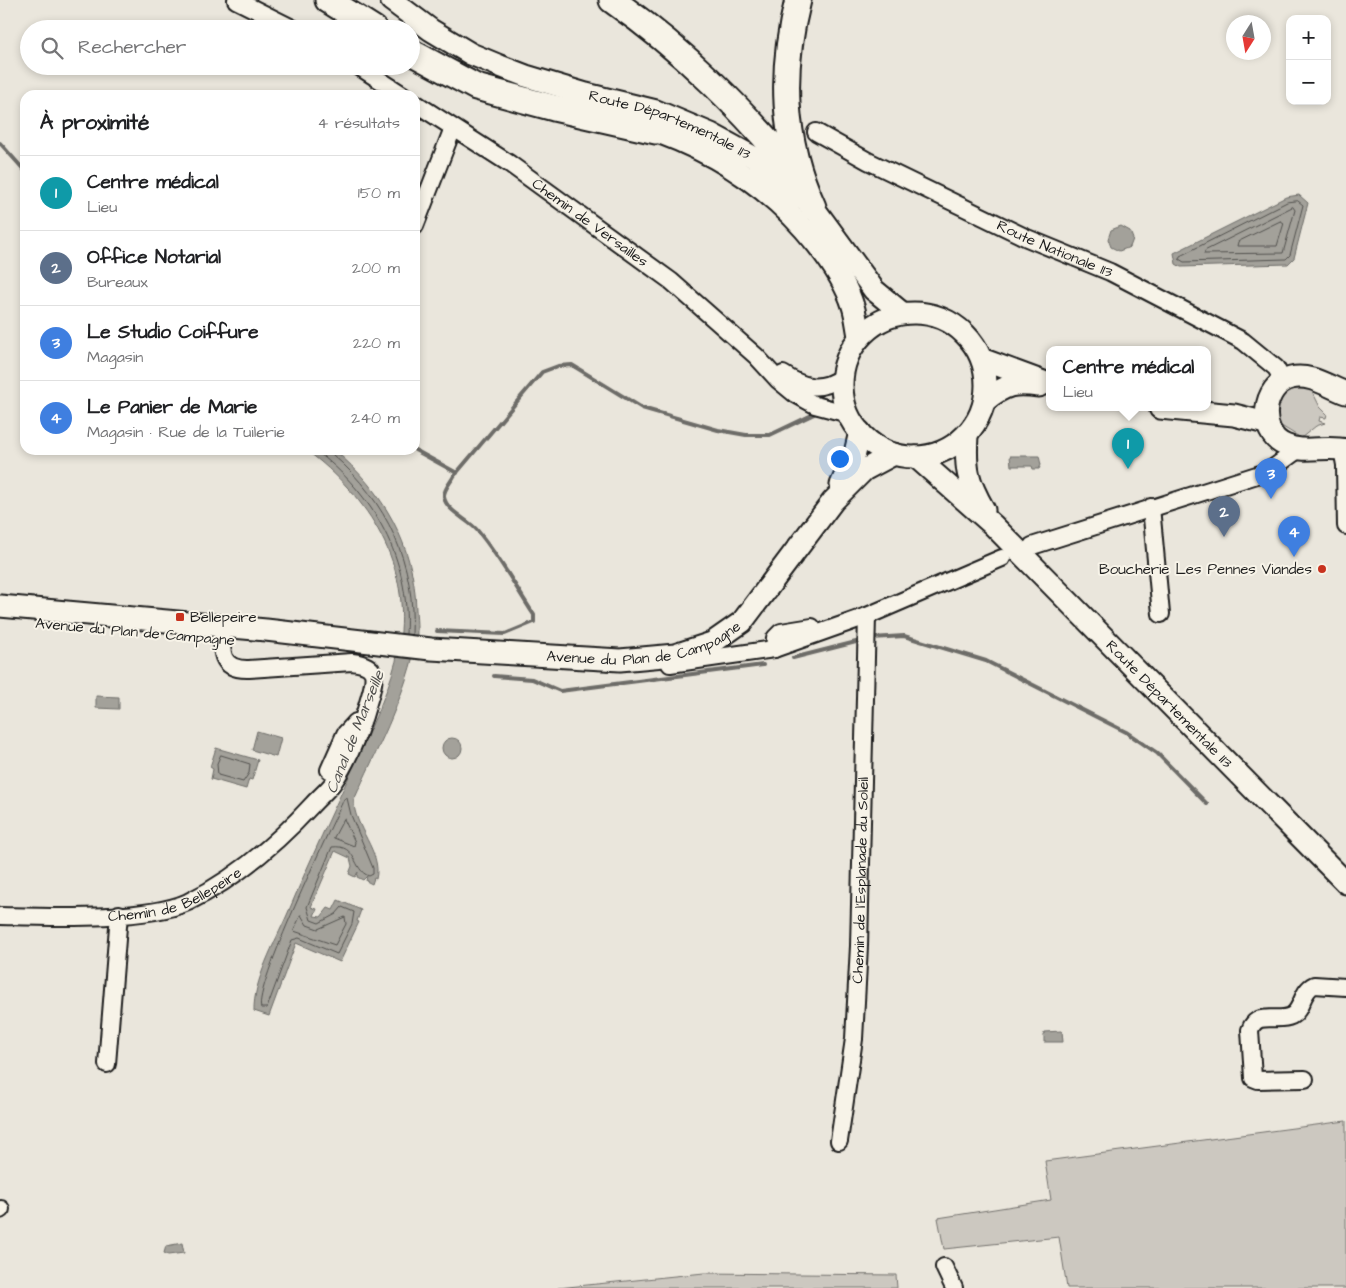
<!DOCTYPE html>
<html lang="fr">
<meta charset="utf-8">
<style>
body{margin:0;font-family:"Architects Daughter",sans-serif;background:#f6f6f6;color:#202124}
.controls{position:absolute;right:15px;top:15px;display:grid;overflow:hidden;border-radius:10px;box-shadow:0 2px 8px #0003}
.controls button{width:45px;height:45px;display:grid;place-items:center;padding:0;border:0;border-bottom:1px solid #e0e0e0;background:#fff;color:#202124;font:25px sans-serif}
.compass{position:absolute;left:1226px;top:15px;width:45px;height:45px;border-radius:50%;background:#fff;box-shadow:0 2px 8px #0003;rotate:191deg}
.you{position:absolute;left:839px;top:458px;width:18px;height:18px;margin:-12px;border:4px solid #fff;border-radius:50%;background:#1a73e8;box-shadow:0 0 0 8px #1a73e833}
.badge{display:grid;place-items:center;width:32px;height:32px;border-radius:50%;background:#c8321e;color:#fff;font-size:16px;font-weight:700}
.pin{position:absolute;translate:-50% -41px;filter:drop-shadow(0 1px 2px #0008)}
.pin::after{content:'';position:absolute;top:26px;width:18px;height:15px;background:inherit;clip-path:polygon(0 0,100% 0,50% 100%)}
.popup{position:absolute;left:1046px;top:346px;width:165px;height:65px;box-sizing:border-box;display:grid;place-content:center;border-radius:10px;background:#fff;filter:drop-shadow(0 1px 4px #0005);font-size:16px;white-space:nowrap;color:#757577}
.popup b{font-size:19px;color:#202124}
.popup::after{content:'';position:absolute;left:50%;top:100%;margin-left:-10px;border:10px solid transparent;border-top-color:#fff}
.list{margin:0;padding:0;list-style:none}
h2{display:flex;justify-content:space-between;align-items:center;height:65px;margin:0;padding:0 20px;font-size:21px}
h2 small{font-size:16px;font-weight:400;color:#757577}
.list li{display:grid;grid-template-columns:32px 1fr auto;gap:15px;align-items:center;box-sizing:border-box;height:75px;padding:0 20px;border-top:1px solid #e0e0e0}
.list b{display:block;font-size:19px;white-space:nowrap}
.list p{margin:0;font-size:16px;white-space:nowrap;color:#757577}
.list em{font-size:16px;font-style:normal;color:#757577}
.icon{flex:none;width:28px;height:28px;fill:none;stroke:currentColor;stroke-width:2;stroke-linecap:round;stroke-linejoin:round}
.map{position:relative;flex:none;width:1346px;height:1288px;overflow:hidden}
.search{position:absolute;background:#fff;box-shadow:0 2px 8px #0003;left:20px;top:20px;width:400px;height:55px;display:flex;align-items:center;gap:12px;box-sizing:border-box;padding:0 18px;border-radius:28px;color:#757577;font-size:19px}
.panel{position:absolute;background:#fff;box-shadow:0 2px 8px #0003;left:20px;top:90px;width:400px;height:365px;border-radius:15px}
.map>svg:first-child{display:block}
</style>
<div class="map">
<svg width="1346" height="1288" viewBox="0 0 1346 1288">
<rect width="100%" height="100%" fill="#eae6dc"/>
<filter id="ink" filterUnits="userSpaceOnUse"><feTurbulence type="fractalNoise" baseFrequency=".02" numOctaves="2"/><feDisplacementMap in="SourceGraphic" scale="10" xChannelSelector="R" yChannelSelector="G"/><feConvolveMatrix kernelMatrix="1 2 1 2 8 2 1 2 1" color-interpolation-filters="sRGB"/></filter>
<g filter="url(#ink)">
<g fill="#ccc8c0" stroke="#74726e">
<path d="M1296,387L1311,389L1320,407L1327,414L1326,418L1320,417L1319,421L1325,423L1316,426L1301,438L1278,424C1276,407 1278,393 1296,387Z"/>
<path d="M1346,1121V1288H1067L1059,1237L944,1249L938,1218L1051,1200L1045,1161Z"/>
<path d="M704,1273L896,1275L897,1288H558Z"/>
</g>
<g fill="#a3a19a" stroke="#6d6c68">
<path d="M1299,195L1308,203L1294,258L1288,264L1181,267L1176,264L1174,253L1286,197Z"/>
<path d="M1121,226L1130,231L1133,239L1130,247L1119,251L1111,247L1108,239L1111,230Z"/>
<path d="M306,450H334C383,490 415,546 416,610C417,623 418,636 415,648C403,701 376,751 354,800C353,827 383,852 376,879L374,878L372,884L366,881L367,876L363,880L357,877L358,872L355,877L349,874L352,866L350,858L335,851L311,907L317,909L314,916L321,917L328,908L333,910L338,900L361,910L357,921L359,922L340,962L296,943L269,1016L254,1011C253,982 275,942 287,915C309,862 334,809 358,757C373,721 392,686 399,647C413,566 369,497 306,450Z"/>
<path d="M1010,456H1039L1041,465L1039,469H1033L1032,466H1011Z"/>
<path d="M96,696L119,697V709L96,708Z"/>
<path d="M257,731L281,738L276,757L252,750Z"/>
<circle cx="452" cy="748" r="10"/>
<path d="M216,748L258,760L252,780L249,779L246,789L211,779L213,769L210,767Z"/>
<path d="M1062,1031L1063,1042H1044V1032Z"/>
<path d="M182,1243L184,1253L168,1255L164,1253L166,1246Z"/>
</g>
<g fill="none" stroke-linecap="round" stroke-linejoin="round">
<g stroke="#52514e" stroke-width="1">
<path d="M1298,201L1303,205L1290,255L1286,259L1184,262L1179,259L1180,256L1287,202Z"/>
<path d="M1293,207L1295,210L1283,253L1204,254L1205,251Z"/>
<path d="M1281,221L1284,223L1277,246H1237L1238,242Z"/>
<path d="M315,450C374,494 411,560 406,634"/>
<path d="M331,450L333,455C387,501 416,564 412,635"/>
<path d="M221,755L250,764L249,773L243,782L218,775L217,764Z"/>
<path d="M347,798L351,815L373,868V874L369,876C352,870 358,844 332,847L307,907L311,920L319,923L336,914L342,907L354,912L352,924L337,954L299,938L292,940L267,1008H261C253,989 331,827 344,799Z"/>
<path d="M344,819L355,842L354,846L334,838Z"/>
<path d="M301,915L307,925L318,929L345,917L346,924L335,945L294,931Z"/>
</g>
<g stroke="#6d6c68" stroke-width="4">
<path d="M0,143L25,171"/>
<path d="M415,450L457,473"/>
<path d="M437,631L505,634L534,622V615C515,586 499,556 477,530C469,520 446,511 444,497C443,490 451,482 454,476L542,372L558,366L572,365L642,408L718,430L746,435H770L814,414"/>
<path d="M872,638L904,636L986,661L1126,732L1157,753L1207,804"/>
<path d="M793,658L860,641"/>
<path d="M494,676L532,679L560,691L763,665"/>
</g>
<defs>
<g id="minor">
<path d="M236,0L294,29"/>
<path d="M358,66L403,95"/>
<path id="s1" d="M415,103L510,164L671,281L756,356L778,380L795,394L815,405L845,413"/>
<path id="s2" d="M816,132L868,161L1027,238L1110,272L1243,341L1276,368L1283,381"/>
<path d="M415,226L453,128"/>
<path d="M783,374C804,388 820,392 842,377"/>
<path d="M1342,449L1345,465L1346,526"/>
<path d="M1151,507L1161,614"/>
<path d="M1032,546L1260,474L1273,468L1299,449"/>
<path d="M774,649L775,638L781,632L812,627"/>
<path d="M670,664L774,649L867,616L1002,558"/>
<path d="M329,770L345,734L356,722"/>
<path id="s3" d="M0,916C48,917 146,921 188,902C235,879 277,843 312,805C319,797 327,791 333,783C350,758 362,725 370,696C376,675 377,665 352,662L249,669C219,670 221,650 223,627"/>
<path d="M107,1064L119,914"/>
<path d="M1305,1079L1258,1080L1253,1078L1250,1030C1257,1010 1276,1023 1291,1016C1303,1010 1301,991 1314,985L1346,987"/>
<path id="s4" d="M839,1141L854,1039L859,946L867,616"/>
<path d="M0,1210L1,1209"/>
<path d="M944,1267L954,1288"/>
</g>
<g id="major">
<path id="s5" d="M391,0L431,30L471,54L500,66L526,76L586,94L656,111L711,134L753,157L813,207L874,290L902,313"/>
<path d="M640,126C710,148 771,186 817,244C832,263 846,283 853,306C856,315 857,326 859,336"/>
<circle cx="914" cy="385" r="72"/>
<path d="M984,360L1049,384"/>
<path d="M1346,393C1329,387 1310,373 1291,378C1262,385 1257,433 1285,445C1303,454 1326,445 1346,450"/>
<path d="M986,400C1006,384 1014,383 1039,386"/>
<path d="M1160,408L1234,415L1266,423"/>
<path d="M967,435C965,469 967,480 984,510"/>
<path id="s6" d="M916,457L993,525L1346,883"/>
<path d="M841,485L855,453L860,432"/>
<path id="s7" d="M0,606L266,630L431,649L620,660L675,655L712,643L742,622L833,501L864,470L894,454"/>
</g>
<g id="highway">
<path d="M328,0L374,29"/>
<path d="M612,0C685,51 743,110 800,178"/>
<path d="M798,0C780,72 782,139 813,207"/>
<path d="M411,52L476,87L554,108L656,131"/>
</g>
</defs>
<use href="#minor" stroke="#1c1c1c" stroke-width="20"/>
<use href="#major" stroke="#1c1c1c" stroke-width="25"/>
<use href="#highway" stroke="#1c1c1c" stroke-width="29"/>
<use href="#minor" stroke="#f7f3e8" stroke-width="16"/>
<use href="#major" stroke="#f7f3e8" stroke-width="21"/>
<use href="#highway" stroke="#f7f3e8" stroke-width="25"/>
</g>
</g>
<g fill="#c8321e" stroke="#f7f3e8" stroke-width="2">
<circle cx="1322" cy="569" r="5"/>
<rect x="175" y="612" width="10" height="10" rx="2.5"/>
</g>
<g text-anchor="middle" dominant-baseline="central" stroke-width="4" stroke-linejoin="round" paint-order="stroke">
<g font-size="15" fill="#1c1c1c" stroke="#f7f3e8">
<text stroke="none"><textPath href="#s5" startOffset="308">Route Départementale 113</textPath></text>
<text stroke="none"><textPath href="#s1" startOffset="212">Chemin de Versailles</textPath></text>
<text stroke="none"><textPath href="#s2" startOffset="266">Route Nationale 113</textPath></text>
<text transform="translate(135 632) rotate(5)">Avenue du Plan de Campagne</text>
<text stroke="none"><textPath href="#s7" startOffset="649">Avenue du Plan de Campagne</textPath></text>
<text stroke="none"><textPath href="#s6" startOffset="354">Route Départementale 113</textPath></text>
<text stroke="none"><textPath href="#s4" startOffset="262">Chemin de l'Esplanade du Soleil</textPath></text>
<text stroke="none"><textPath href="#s3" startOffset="179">Chemin de Bellepeire</textPath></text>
</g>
<g font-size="15" fill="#1c1c1c" stroke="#f7f3e8" text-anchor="end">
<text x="1312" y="569">Boucherie Les Pennes Viandes</text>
<text x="190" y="617" text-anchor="start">Bellepeire</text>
</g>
<g font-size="16" font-style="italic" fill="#52514e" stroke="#f7f3e8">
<text transform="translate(355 732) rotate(-68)">Canal de Marseille</text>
</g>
</g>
</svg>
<div class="controls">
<button>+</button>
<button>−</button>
</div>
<svg class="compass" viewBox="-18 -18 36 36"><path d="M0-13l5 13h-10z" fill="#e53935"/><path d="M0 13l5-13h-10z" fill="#757577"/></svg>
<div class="you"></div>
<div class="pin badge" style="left:1128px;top:469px;background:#0f9aa8">1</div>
<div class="popup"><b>Centre médical</b>Lieu</div>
<div class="pin badge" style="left:1224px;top:537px;background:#5c6f8a">2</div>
<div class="pin badge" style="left:1271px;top:499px;background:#3f7fe0">3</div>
<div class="pin badge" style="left:1294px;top:557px;background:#3f7fe0">4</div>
<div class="search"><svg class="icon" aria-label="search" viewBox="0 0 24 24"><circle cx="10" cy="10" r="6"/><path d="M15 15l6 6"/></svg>Rechercher</div>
<section class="panel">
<h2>À proximité<small>4 résultats</small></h2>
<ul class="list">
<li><span class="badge" style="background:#0f9aa8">1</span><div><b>Centre médical</b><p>Lieu</p></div><em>150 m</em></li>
<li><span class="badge" style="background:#5c6f8a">2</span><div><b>Office Notarial</b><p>Bureaux</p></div><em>200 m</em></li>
<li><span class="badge" style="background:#3f7fe0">3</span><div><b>Le Studio Coiffure</b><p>Magasin</p></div><em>220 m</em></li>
<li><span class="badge" style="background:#3f7fe0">4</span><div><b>Le Panier de Marie</b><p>Magasin · Rue de la Tuilerie</p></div><em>240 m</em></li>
</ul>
</section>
</div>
